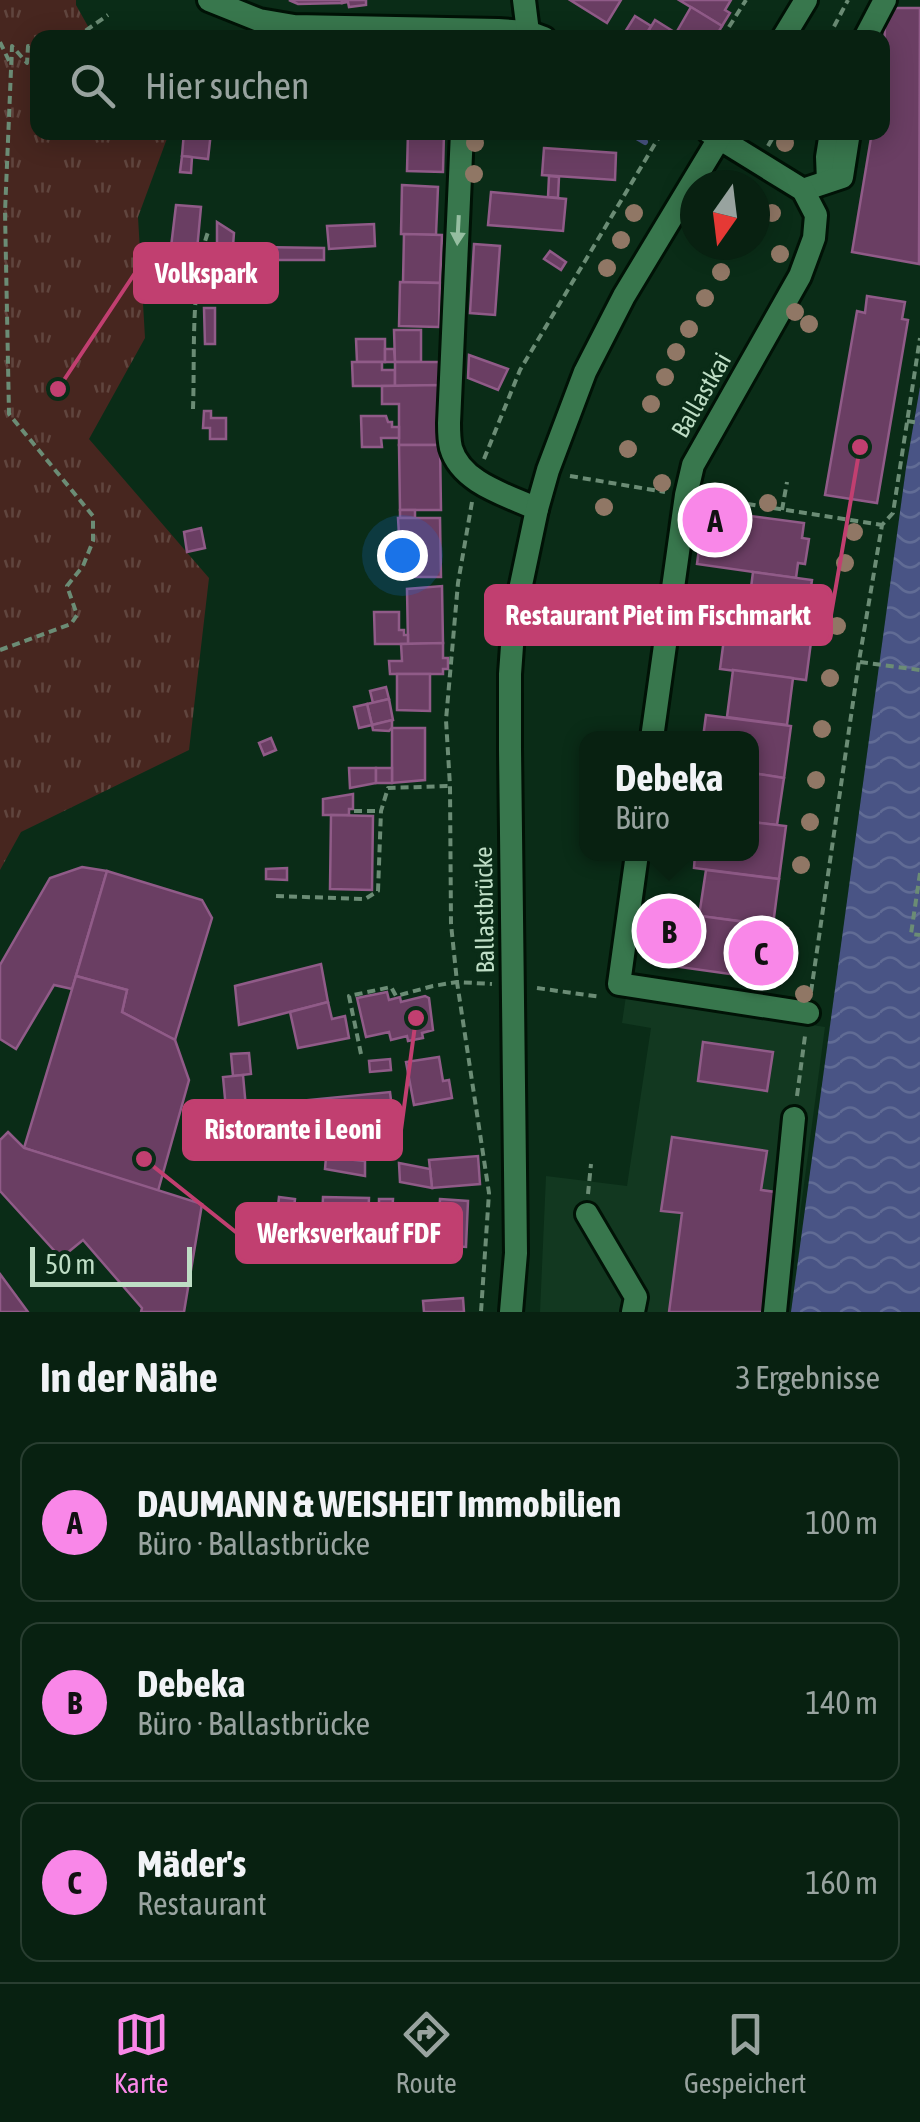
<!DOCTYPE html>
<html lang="de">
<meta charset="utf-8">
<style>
body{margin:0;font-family:"Asap Condensed",sans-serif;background:#162e1f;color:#f1f3f6}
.compass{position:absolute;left:680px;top:170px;width:90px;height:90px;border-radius:50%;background:#082111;box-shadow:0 5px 25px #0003;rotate:194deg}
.scale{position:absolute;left:30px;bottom:25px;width:162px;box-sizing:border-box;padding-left:10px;border:5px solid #beddc5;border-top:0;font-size:28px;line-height:35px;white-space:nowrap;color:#beddc5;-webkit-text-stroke:8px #0a2c17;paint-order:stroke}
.you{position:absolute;left:402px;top:555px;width:35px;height:35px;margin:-25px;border:8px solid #fff;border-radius:50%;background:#1a73e8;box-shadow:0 0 0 15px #1a73e833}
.badge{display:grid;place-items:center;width:65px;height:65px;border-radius:50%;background:#f987e8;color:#111;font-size:32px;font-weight:700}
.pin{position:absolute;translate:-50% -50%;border:5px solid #fff;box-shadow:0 2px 10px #0006}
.popup{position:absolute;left:579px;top:731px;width:180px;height:130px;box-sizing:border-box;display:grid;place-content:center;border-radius:20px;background:#082111;filter:drop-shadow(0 2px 8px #0005);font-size:32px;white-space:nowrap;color:#98a39f}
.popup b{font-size:38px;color:#f1f3f6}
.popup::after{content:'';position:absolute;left:50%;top:100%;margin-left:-20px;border:20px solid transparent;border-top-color:#082111}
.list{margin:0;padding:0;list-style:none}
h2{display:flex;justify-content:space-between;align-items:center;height:130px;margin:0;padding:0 40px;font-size:42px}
h2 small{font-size:32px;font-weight:400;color:#98a39f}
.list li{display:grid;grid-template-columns:65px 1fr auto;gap:30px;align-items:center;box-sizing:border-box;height:160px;margin:0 20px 20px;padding:0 20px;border:2px solid #293e31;border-radius:20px}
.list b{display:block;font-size:38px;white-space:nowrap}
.list p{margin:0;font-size:32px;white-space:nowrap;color:#98a39f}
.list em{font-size:32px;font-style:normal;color:#98a39f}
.icon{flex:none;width:55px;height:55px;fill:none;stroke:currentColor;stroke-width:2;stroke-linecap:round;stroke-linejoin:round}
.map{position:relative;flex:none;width:920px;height:1312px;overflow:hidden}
.search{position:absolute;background:#082111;box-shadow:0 5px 25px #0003;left:30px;right:30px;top:30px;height:110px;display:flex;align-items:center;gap:25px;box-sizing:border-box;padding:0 35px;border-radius:20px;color:#98a39f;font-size:38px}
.sheet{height:670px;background:#082111}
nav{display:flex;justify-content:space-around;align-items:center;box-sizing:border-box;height:140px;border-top:2px solid #293e31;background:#082111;font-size:28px;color:#98a39f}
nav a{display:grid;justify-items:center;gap:5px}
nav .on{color:#f987e8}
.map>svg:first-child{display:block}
</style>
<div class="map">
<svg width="920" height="1312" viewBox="0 0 920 1312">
<defs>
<pattern id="park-tufts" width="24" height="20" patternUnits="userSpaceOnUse" patternTransform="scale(2.5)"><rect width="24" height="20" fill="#47261f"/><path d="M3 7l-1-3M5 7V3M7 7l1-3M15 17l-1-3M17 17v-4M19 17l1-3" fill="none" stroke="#60453e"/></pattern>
<pattern id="water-waves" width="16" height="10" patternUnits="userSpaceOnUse" patternTransform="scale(2.5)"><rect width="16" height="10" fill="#495485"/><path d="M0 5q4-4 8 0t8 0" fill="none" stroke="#616c95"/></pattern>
</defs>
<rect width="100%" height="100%" fill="#0a2c17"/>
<path fill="#123820" d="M626,996L825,1027L787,1312H540L546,1176L627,1186L651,1028L622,1023Z"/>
<path fill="url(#park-tufts)" d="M0,0H76V5L94,37L38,38V132L169,133L138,217L145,338L89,439L209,578L189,750L21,832L0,870Z"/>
<path fill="url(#water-waves)" d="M920,387V1312H791L906,468Z"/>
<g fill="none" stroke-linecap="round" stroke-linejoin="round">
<path stroke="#495485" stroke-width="6" d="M628,132L645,142"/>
</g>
<g fill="#6a3e63" stroke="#905b88" stroke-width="2.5">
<path d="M289,0H342V3L298,4Z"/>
<path d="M342,0H366V5L349,7L348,2L342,3Z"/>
<path d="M570,0H621L607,23Z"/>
<path d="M679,0H731L725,10L730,13L722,26Z"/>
<path d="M691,7L722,26L715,38H644L655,20L676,33Z"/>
<path d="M892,8H920L919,264L852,252L872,132H882L885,23Z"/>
<path d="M635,16L651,26L644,38H633L625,32Z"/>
<path d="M184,132H211L208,159L182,156Z"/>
<path d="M408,132H444L443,172L407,171Z"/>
<path d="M544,148L616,153L615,180L542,175Z"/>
<path d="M182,156L192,157L191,173L180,172Z"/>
<path d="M549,176L559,177L558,198L548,197Z"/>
<path d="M402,185L438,187L436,235L401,234Z"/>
<path d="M491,192L566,199L563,231L488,225Z"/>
<path d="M176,205L201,207L197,250L171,247Z"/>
<path d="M217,222L234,233L233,246L217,243Z"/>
<path d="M374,224L375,246L329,249L327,226Z"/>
<path d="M404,234L442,235L440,283L403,282Z"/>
<path d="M474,244L500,246L495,315L470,313Z"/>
<path d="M259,247L324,248V260H259Z"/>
<path d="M550,251L566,262L561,270L544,259Z"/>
<path d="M211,260L232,261L231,282L209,280Z"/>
<path d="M400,282L440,283L439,327L399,326Z"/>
<path d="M867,296L905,302L902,319L908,320L877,503L825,495L857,311L865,313Z"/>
<path d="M204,308H215V344H205Z"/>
<path d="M394,330H421V362H395Z"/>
<path d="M356,339H385V362H357Z"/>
<path d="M385,349H394L395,362H385Z"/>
<path d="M469,355L508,369L498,390L468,378Z"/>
<path d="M352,362H382V370H395V386H353Z"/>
<path d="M395,362H440V385L395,386Z"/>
<path d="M440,385V445H399V404H382V386Z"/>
<path d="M204,411H211V418H226V439H210V428H203Z"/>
<path d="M361,416H386L388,422H392V427H399V438H381L382,447H362Z"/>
<path d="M399,445H440L441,510H400Z"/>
<rect x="400" y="510" width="15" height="8"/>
<path d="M704,510L804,523L802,538L809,539L805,564L798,563L796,578L697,564Z"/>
<path d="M398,518H440L441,577H399V561L403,560V535H399Z"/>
<path d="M201,528L205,548L187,552L184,532Z"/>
<path d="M753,572L812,580L805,627L747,619Z"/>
<path d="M442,586L443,643L408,644L407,589Z"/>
<path d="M374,612H399V630H404V635H408V644H375Z"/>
<path d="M727,616L813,627L806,680L720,669Z"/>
<path d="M443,643V658H448V669H443V674H390L389,661H402L401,644Z"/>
<path d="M733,670L793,678L787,725L727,717Z"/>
<path d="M397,674H430V711L397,710Z"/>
<path d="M386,687L389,699L373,703L370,691Z"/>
<path d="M389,699L393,720L372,725L367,704Z"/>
<path d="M367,704L372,725L359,728L354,707Z"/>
<path d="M706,715L791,726L784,778L752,773V738H703Z"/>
<path d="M392,720V728L389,731L373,730L372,725Z"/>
<path d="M392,728H425V780L392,783Z"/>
<path d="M271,738L276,750L264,755L259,743Z"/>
<path d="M349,768H376V783L350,788Z"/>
<rect x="376" y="768" width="16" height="15"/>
<path d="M752,773L784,778L777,825L752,822Z"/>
<path d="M353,794V809H349V815H323V799Z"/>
<path d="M331,815L373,816L372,890L330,889Z"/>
<path d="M752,822L786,826L779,879L694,868L695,854H752Z"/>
<path d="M82,867L107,871L72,989L54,985L16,1049L0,1039V965L50,878Z"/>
<path d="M287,868V880L266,879V869Z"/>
<path d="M706,870L779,879L773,925L699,916Z"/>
<path d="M107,871L202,900L212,918L175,1040L122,1012L127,990L76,976Z"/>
<path d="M658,910L788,928L786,942L792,943L789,969L783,968L781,981L651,963Z"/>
<path d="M321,964L328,1002L239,1025L235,986Z"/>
<path d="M76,976L127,990L122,1012L175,1040L189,1080L158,1191L24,1148Z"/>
<path d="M387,992L389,1000L400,997L401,1002L425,996L429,998L433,1030L422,1033L423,1038L408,1041L407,1036L391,1040L389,1032L366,1037L357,998Z"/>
<path d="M328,1002L332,1019L345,1016L349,1038L298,1048L290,1012Z"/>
<path d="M703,1042L773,1052L767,1091L698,1081Z"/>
<path d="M249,1053L251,1074L233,1076L231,1054Z"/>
<path d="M439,1057L443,1081L449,1080L452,1098L414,1105L406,1062Z"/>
<path d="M390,1059L391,1070L370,1072L369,1061Z"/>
<path d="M243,1075L246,1108L226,1109L223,1077Z"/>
<path d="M390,1092L395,1133L312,1142L308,1100Z"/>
<path d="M8,1132L24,1148L202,1204L184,1312H141L142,1308L83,1240L61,1258L0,1191V1140Z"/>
<path d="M672,1137L767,1151L761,1190L783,1193L767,1312H669L682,1213L661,1211Z"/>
<path d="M478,1156L480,1184L432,1188L429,1160Z"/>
<path d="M326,1157L365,1161V1176L325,1169Z"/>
<path d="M399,1163L430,1169L432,1188L400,1182Z"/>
<path d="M279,1197L295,1199L293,1218L277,1216Z"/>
<path d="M323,1197L369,1198L368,1222L322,1221Z"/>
<path d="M379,1199H393L392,1216L379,1215Z"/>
<path d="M440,1199L468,1201L466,1247L437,1245Z"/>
<path d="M379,1215L390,1216V1239H378Z"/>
<path d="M367,1234H379L378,1245H367Z"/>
<path d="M0,1274L28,1312H0Z"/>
<path d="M463,1298L464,1312H424L423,1301Z"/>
</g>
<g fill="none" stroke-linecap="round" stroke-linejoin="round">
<defs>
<g id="minor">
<path d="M209,0L259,20L294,26L498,30L528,32L544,38"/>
<path d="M524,0L528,32"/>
<path d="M783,38L806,0"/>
<path d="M865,38L885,0"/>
<path d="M462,132L449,423C449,431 449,440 451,448C461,483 507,495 537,509"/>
<path d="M828,181L827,157L831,132"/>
<path d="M803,190L842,177L849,132"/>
<path d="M652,738L686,495L693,465L800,276L814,238L816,215L803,190L709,132"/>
<path d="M637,854L619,984L808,1013"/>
<path d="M587,1214L636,1297L633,1312"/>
<path d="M511,1312L516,1253L510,749V674L514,618L537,509L548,470L585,372L624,296L723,132"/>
<path d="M775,1312L794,1118"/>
</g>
</defs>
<use href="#minor" stroke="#011206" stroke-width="28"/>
<g stroke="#6b8c75" stroke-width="4" stroke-dasharray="8 5" stroke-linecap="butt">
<path d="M75,38L108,15"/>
<path d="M722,38L746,0"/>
<path d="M828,38L848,0"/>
<path d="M0,42L10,63"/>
<path d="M768,146L776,132"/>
<path d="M193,409C195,354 190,284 208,232"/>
<path d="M907,421L920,423"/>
<path d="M484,459L520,370L662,132"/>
<path d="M570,476L665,492"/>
<path d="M709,498L882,525"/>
<path d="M472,502L458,583L446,720L450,786L451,924L457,982L489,1193L481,1312"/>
<path d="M782,510L787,482"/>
<path d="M0,650L71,624L77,615L67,586L83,566L93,541V516L9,414L5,212L12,46L27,63L28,46L38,47"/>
<path d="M860,662L920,670"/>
<path d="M354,811H381"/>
<path d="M920,873L911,934L920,935"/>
<path d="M276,896L365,899L378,891L381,811L388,788L449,786"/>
<path d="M537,988L601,997"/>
<path d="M811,992L859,661L882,525L893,513L920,338"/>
<path d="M361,1054L349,996L391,987L396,996L433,986L457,982L492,984"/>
<path d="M797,1096L805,1036"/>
<path d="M588,1194L591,1164"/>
</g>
<use href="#minor" stroke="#38774d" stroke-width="22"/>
</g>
<g fill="#907765">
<circle cx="475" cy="143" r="9"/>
<circle cx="785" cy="143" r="9"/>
<circle cx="474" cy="174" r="9"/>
<circle cx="634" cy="213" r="9"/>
<circle cx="772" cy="213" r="9"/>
<circle cx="621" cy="240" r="9"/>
<circle cx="780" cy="254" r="9"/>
<circle cx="607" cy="268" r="9"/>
<circle cx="721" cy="272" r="9"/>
<circle cx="705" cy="298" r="9"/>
<circle cx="795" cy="312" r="9"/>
<circle cx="809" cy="324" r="9"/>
<circle cx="689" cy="329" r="9"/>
<circle cx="676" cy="352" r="9"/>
<circle cx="665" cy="377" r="9"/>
<circle cx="651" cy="404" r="9"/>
<circle cx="628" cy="449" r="9"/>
<circle cx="662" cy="483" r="9"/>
<circle cx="768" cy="503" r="9"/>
<circle cx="604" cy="507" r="9"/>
<circle cx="854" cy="532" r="9"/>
<circle cx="845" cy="563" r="9"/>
<circle cx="837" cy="626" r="9"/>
<circle cx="830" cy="678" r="9"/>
<circle cx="822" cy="729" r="9"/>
<circle cx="816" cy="780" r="9"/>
<circle cx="810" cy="822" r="9"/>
<circle cx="801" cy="865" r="9"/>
<circle cx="804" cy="994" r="9"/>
</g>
<defs><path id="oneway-solid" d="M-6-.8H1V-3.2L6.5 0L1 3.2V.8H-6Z" transform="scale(2.5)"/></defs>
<use fill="#96bea1" href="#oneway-solid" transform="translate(458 230) rotate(93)"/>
<g text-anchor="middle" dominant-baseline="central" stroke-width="8" stroke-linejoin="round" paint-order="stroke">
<g font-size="25" fill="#beddc5" stroke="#0a2c17">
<text transform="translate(701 395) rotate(-60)">Ballastkai</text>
<text transform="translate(484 910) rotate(-91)">Ballastbrücke</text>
</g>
</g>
<path fill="none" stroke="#c13f70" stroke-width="4" d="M58 389L135 273M860 447L831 615M416 1018L401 1130M144 1159L237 1233"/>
<g fill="#c13f70" stroke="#0a2c17" stroke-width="4">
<circle cx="58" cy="389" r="10"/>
<circle cx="860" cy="447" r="10"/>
<circle cx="416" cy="1018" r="10"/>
<circle cx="144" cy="1159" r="10"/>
</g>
<g fill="#c13f70" stroke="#c13f70" stroke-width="4">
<rect x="135" y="244" width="142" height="58" rx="10"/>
<rect x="486" y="586" width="345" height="58" rx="10"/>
<rect x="184" y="1101" width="217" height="58" rx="10"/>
<rect x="237" y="1204" width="224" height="58" rx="10"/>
</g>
<g font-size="28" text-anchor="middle" font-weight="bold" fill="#fff">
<text x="206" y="283">Volkspark</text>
<text x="658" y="625">Restaurant Piet im Fischmarkt</text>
<text x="293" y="1139">Ristorante i Leoni</text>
<text x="349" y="1243">Werksverkauf FDF</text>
</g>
</svg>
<svg class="compass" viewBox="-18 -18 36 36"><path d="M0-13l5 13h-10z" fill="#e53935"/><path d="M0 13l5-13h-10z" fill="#98a39f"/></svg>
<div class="scale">50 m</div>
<div class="you"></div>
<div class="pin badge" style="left:715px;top:520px">A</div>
<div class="pin badge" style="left:669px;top:931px">B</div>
<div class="popup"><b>Debeka</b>Büro</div>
<div class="pin badge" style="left:761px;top:953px">C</div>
<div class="search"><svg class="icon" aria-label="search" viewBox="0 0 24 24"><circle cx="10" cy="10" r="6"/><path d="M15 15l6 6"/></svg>Hier suchen</div>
</div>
<section class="sheet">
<h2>In der Nähe<small>3 Ergebnisse</small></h2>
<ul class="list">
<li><span class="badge">A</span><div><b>DAUMANN &amp; WEISHEIT Immobilien</b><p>Büro · Ballastbrücke</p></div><em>100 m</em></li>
<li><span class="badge">B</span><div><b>Debeka</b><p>Büro · Ballastbrücke</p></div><em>140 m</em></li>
<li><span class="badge">C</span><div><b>Mäder's</b><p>Restaurant</p></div><em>160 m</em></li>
</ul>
</section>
<nav>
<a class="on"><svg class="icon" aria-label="map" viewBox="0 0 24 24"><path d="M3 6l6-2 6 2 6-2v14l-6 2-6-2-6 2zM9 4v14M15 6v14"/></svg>Karte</a>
<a><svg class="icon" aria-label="directions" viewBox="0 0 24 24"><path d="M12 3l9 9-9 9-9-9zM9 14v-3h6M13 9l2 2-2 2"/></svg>Route</a>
<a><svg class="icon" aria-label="saved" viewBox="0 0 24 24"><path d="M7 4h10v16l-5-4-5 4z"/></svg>Gespeichert</a>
</nav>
